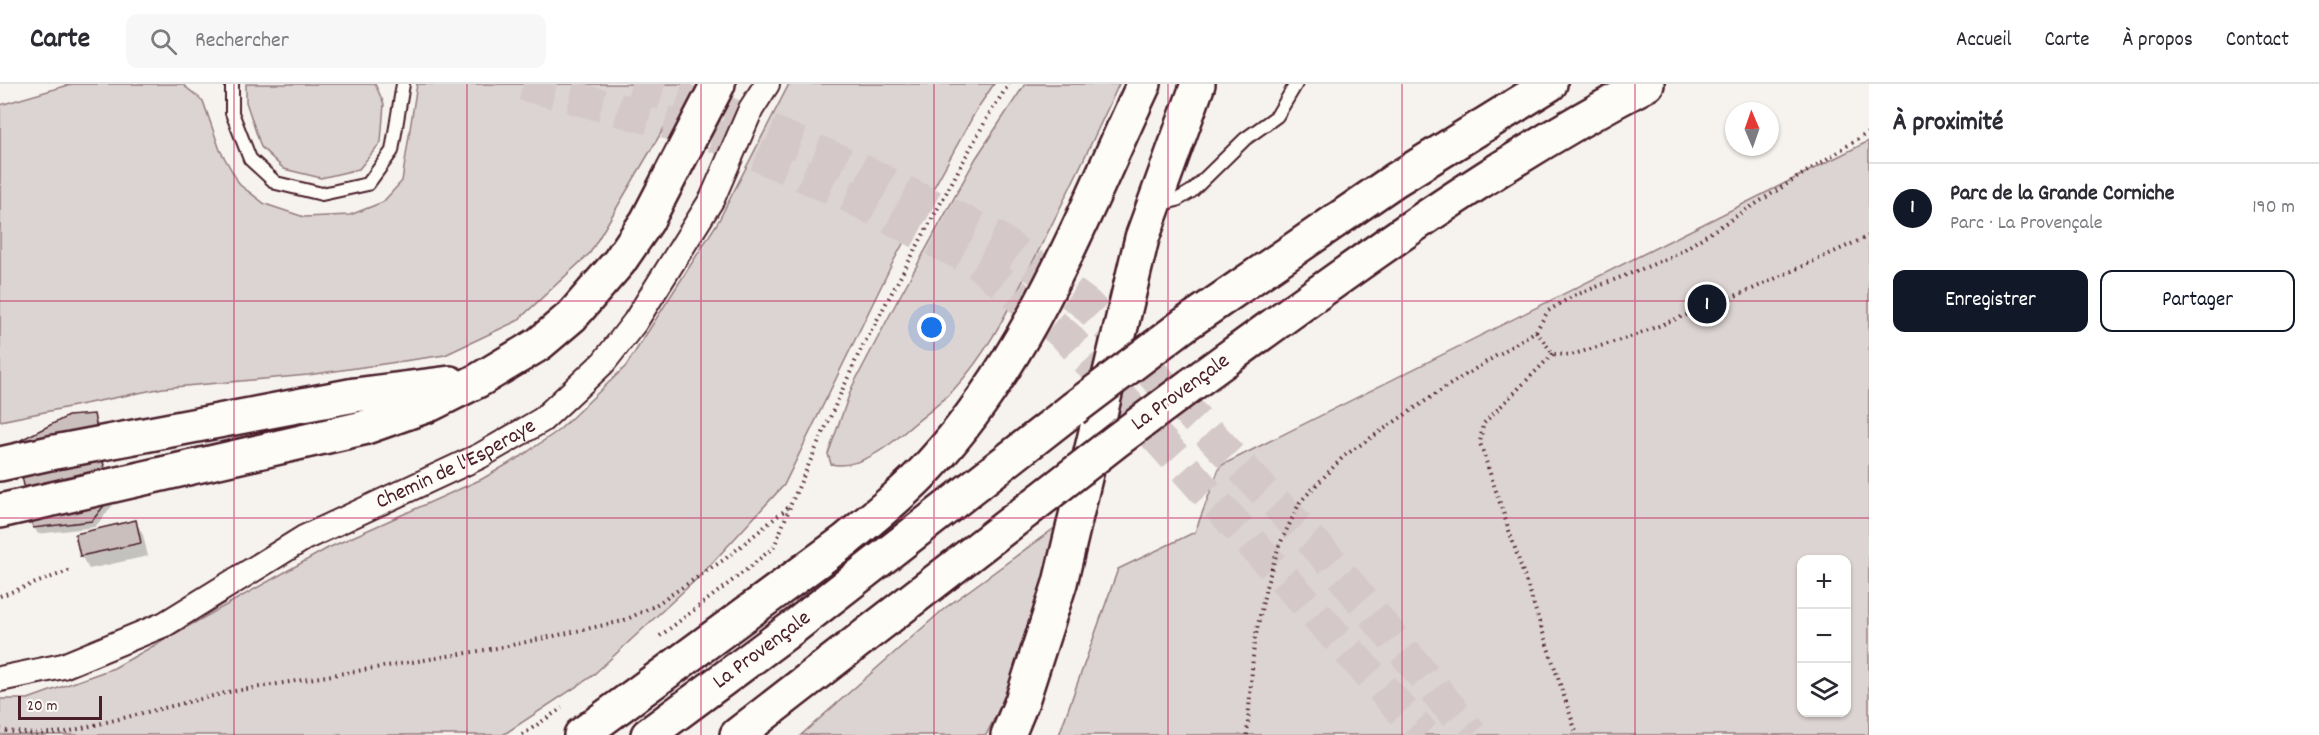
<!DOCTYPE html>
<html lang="fr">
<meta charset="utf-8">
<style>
body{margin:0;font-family:Dekko,sans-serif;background:#f7f7f7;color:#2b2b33}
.controls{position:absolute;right:18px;bottom:18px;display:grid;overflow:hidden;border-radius:12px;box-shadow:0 2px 4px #0004}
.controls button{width:54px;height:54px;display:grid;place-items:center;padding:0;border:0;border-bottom:2px solid #e1e1e2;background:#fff;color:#2b2b33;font:30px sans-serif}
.compass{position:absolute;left:1725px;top:18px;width:54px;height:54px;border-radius:50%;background:#fff;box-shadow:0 2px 4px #0004;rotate:358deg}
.scale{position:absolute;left:18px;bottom:15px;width:84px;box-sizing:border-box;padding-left:6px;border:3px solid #4a1f2b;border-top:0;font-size:16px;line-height:21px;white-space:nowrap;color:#4a1f2b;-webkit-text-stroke:4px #fdfcf7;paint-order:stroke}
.you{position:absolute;left:932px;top:244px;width:21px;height:21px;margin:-15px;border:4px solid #fff;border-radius:50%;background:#1a73e8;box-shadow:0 0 0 9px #1a73e833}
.badge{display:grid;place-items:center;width:39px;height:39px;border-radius:50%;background:#111827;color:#fff;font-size:20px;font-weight:700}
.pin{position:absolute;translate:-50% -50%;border:3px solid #fff;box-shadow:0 2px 6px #0006}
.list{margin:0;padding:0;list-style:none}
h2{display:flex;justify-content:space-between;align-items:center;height:78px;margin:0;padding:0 24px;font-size:26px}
h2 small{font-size:20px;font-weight:400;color:#7c7c81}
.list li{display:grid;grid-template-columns:39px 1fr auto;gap:18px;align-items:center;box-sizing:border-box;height:90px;padding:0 24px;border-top:2px solid #e1e1e2}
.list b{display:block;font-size:22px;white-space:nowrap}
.list p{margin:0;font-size:20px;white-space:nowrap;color:#7c7c81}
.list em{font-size:20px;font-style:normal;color:#7c7c81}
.actions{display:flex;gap:12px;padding:18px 24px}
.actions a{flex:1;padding:14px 0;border:2px solid #111827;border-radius:12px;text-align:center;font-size:21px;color:#111827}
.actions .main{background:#111827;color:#fff}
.icon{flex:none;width:33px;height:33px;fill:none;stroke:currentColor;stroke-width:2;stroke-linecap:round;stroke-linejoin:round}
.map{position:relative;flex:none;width:1869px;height:651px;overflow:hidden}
header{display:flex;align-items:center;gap:36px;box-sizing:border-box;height:84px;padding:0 30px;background:#fff;border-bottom:2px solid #e1e1e2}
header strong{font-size:28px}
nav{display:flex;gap:33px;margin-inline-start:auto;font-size:21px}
.search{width:420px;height:54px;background:#f7f7f7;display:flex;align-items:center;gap:15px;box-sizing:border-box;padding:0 21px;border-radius:12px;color:#7c7c81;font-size:22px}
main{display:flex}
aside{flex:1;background:#fff}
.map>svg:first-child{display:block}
</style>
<header>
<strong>Carte</strong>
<div class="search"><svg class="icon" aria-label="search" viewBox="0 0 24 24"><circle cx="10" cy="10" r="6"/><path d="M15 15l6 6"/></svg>Rechercher</div>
<nav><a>Accueil</a><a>Carte</a><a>À propos</a><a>Contact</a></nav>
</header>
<main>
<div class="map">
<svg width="1869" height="651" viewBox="0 0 1869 651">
<rect width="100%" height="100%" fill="#f6f3ef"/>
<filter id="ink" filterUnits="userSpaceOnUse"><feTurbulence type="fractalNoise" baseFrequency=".0167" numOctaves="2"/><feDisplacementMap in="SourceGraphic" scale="12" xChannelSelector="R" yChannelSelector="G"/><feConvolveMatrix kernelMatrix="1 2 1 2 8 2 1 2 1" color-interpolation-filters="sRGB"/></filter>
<g filter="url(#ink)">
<g fill="#dcd4d2" stroke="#937a7e" stroke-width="1.5" fill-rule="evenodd">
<path d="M72,0H182L203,17L220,66L240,101L265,120L304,133L350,131L383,118L402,97L417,0H690L590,169L517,237L445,271L308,291L163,304L0,337V21Z"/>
<path d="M246,0H375L384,20L381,58L359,85L321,94L284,85L261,63L246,18Z"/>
<path d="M789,0H994L977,25L893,178L784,401L702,490L591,593L503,651H0V615H28L114,584L328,464L482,395L520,373L559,346L626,282L718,138Z"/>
<path d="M1025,0H1119C1090,63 1060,126 1027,189C1007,228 986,271 955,304C941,320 923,332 907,346C888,363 858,386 831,380L828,370L852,303L894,223L976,74Z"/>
<path d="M1869,57V651H1059L1118,485L1195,448L1220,382ZM1802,476H1846V628H1802Z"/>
<path d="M1060,440L1024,576L986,651H801L945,524Z"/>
</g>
<g fill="#0003">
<path d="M93,332L97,339L113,421L95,443L38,450L34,443Z"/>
<path d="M136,438L143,451L148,472L89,485L81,472Z"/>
</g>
<g fill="#cbbfbe" stroke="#4a1f2b" stroke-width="1.5">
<path d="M94,330L110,414L92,437L33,444L15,359L68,332Z"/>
<path d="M136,436L141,459L80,472L75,450Z"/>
</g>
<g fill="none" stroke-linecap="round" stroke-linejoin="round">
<g stroke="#d4c9c8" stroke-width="33" stroke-dasharray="33 16" stroke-linecap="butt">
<path d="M523,0L716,52L851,113L978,179L1067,253L1424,651"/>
<path d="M631,0L727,29L861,86L995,153L1086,220L1325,471L1472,651"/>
</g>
<defs>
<g id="service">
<path d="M232,0V29L250,75L276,99L322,110L368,100L392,67L403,0"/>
<path d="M1157,121L1177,116L1192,107L1245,55L1277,32L1296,0"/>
</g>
<g id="minor">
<path id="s1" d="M0,595L63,582L165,540L304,454L480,372L542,336L603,279L635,238L712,115L751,25L767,0"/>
</g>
<g id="motorway">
<path d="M1184,241L1395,96L1550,0"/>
<path d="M1191,301C1338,194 1485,84 1647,0"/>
<path d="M0,380L50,369L355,311L450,299"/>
<path d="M0,427L363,344L431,320L479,296L539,260L572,232L619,178L647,137L718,0"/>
<path d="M581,651L846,456C875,432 905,408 931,380C1030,273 1083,130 1144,0"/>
<path id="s2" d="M648,651L795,542L1073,325"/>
<path d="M737,651L1025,428"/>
<path d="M1008,651L1022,617L1060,499L1142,154L1198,0"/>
</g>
</defs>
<use href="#service" stroke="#4a1f2b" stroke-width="16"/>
<use href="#minor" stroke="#4a1f2b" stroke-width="28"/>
<use href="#motorway" stroke="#4a1f2b" stroke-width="38"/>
<g stroke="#4a1f2b" stroke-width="4" stroke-dasharray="1.5 4.5" stroke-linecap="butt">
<path d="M1536,247L1553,270L1571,271L1633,252L1750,206L1869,152"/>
<path d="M1553,270L1483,340L1480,359L1577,651"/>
<path d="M0,512L71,486"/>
<path d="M660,552L741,490L774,463L790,423"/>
<path d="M0,645L7,647L34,650L66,648L229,608L503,563L623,537L654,522L725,475L790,422L859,269L988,32L1009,0"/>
<path d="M522,651L562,624"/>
<path d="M1247,651L1254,560L1266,503L1279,462L1300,418L1344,372L1446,303L1536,247L1548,227L1571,213L1672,173L1869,48"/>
</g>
<use href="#service" stroke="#fdfcf7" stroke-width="12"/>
<use href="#minor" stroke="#fdfcf7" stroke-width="24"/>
<use href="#motorway" stroke="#fdfcf7" stroke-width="33"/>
<defs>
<g id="motorway-bridge">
<path d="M1073,325L1184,241"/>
<path d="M1025,428L1116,357L1191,301"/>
</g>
</defs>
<use href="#motorway-bridge" stroke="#4a1f2b" stroke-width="38" stroke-linecap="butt"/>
<use href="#motorway-bridge" stroke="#fdfcf7" stroke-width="33"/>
</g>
</g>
<path fill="none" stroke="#c2185b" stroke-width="1.5" stroke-opacity="0.55" d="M234,0V651M467,0V651M701,0V651M934,0V651M1168,0V651M1402,0V651M1635,0V651M0,217H1869M0,434H1869"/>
<g text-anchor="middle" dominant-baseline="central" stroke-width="5" stroke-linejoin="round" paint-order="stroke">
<g font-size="22" fill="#4a1f2b" stroke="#fdfcf7">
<text transform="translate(1181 309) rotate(-36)">La Provençale</text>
<text stroke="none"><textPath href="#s1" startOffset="507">Chemin de l'Esperaye</textPath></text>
<text stroke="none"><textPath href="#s2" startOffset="142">La Provençale</textPath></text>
</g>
</g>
</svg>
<div class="controls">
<button>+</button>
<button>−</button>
<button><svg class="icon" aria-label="layers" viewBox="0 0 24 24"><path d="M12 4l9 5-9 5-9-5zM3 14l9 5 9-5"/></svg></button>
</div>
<svg class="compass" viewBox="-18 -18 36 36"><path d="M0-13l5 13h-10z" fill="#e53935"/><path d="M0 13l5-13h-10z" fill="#7c7c81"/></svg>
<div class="scale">20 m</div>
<div class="you"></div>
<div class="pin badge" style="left:1707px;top:220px">1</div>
</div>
<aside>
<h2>À proximité<small></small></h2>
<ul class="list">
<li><span class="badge">1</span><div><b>Parc de la Grande Corniche</b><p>Parc · La Provençale</p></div><em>190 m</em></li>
</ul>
<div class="actions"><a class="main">Enregistrer</a><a>Partager</a></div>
</aside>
</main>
